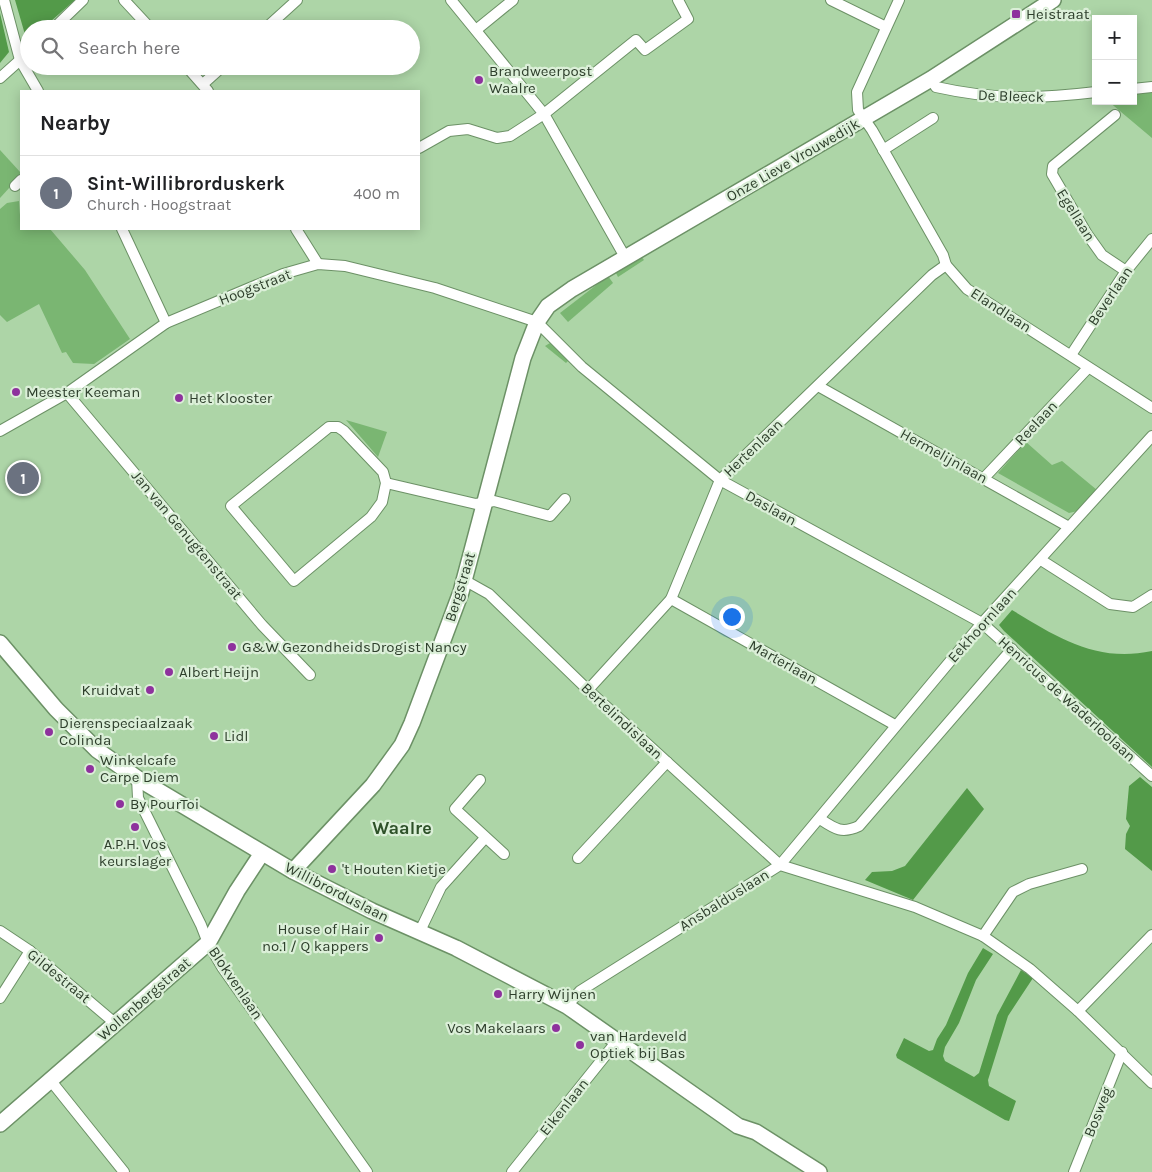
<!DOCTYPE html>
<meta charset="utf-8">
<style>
body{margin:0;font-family:Karla,sans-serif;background:#f2f2f2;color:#202124}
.controls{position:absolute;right:15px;top:15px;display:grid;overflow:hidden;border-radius:0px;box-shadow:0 2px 12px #0003}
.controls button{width:45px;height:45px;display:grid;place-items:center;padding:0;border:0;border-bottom:1px solid #e0e0e0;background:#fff;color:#202124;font:25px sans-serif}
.you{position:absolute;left:731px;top:616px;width:18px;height:18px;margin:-12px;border:4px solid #fff;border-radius:50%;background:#1a73e8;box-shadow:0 0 0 8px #1a73e833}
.badge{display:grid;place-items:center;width:32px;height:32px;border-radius:50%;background:#0b8043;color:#fff;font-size:16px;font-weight:700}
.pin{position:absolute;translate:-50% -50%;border:2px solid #fff;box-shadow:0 1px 5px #0006}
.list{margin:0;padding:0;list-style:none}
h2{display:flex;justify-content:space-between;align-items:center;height:65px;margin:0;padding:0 20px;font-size:21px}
h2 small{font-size:16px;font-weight:400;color:#757577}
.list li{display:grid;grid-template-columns:32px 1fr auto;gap:15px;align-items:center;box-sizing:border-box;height:75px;padding:0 20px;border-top:1px solid #e0e0e0}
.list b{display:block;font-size:19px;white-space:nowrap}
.list p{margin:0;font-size:16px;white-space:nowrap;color:#757577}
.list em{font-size:16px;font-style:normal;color:#757577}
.icon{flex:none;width:28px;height:28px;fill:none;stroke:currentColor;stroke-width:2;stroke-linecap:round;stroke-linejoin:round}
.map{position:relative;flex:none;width:1152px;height:1172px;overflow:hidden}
.search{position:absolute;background:#fff;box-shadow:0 2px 12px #0003;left:20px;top:20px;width:400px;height:55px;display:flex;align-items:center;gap:12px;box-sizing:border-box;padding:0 18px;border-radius:28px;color:#757577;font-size:19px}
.panel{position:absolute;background:#fff;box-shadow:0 2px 12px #0003;left:20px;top:90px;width:400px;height:140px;border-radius:0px}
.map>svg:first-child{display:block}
</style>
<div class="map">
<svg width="1152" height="1172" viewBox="0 0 1152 1172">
<rect width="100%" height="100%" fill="#add5a7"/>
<g fill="#7ab672">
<path d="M1152,92V138L1108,101H1133V94Z"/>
<path d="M0,150L21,173V175L0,198Z"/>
<path d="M19,201L21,229H50L85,270L130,339L94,364L73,363L66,352L62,353L39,304L7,322L0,315V209L7,203Z"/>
<path d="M641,256L644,260L618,277L615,271Z"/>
<path d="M608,276L613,283L568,322L560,313Z"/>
<path d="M550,343L568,361L566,363L545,346Z"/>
<path d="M346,420L387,432L378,457Z"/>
<path d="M1026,442L1052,465L1062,461L1097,490L1078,511L1069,513L998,473Z"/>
</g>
<g fill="#539a49">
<path d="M15,0H75L42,29H29V38H26Z"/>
<path d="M0,13L9,52L0,63Z"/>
<path d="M1012,610C1057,637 1096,663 1152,651V767L1004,631L999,625Z"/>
<path d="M1140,777L1152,787V871L1125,849L1126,834L1130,826L1126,819L1129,786Z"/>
<path d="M967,788L984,809L913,900L865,880L872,872L892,871L905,866Z"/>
<path d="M983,948L993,954L976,980L959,1023L945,1047L943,1056L945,1061L974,1077L979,1073L997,1015L1021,970L1033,978L1008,1016L988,1080L989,1086L1016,1101L1009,1121L1005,1120L897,1058L896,1055L904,1038L929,1051L933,1050L937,1039L946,1025L968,973Z"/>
</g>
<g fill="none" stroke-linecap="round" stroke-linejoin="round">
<defs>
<g id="street">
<path d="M4,0L20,60L38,91"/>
<path d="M124,0L151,29"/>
<path d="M451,0L544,114L625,257"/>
<path d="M831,0L886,27"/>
<path d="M899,0L857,92L858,110L872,130L943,255L946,265L967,289L1152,408"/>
<path d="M53,29L83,0"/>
<path d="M265,29L297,0"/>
<path d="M476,30L513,0"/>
<path d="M186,66L208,91"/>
<path d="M0,78L29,52"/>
<path d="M931,79L936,87C994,100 1038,99 1096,92"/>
<path d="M203,84L223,66"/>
<path d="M1133,89L1152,87"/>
<path d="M1115,115L1053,166L1052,174L1087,234L1102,255L1126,271"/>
<path d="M419,148L449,131L468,129L497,138L510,136L544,114L636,40L645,50L688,19L678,0"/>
<path d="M883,150L933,118"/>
<path d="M15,186L21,180"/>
<path d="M122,229L166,323"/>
<path d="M296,229L318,264"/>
<path d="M1071,355L1126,271L1152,239"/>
<path d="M818,386L1069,527"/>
<path d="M67,393L262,625L310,675"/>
<path d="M329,427H338L344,431L383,472L386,483L382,502L371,517L294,581L231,506Z"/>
<path d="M0,431L67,393L166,323L283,274L318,264L345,266L435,288L537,322L582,367L720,480L982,623L1152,776"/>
<path d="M984,478L1088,368"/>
<path d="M386,483L476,504L494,501L550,516L565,499"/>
<path d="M1041,560L1110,604L1133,607L1152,595"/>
<path d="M464,580L489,594L588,690L780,865L982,623L1152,436"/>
<path d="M671,599L895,725"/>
<path d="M588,690L671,599L720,480L932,275L946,265"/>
<path d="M137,778L138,798L201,925L208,943L222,967L367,1172"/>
<path d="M480,780L455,809L504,854"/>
<path d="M820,819C835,829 842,834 859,826L1012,649"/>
<path d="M578,858L667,762"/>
<path d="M0,931L30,951L116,1024"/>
<path d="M420,931L441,887L485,838"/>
<path d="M983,936L1013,892L1029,884L1082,869"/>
<path d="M0,998L30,951"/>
<path d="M567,1006L580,991L780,865L915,907L983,936L1030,969L1078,1011L1152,1083"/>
<path d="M1078,1011L1152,935"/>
<path d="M51,1081L124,1172"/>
<path d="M512,1172L617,1041"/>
<path d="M1074,1172L1122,1052"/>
</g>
<g id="secondary">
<path d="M0,643L56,709L97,750L137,778L293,871L372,911L456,948L567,1006L738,1126L756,1132L819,1172"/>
<path d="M293,871L373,785L402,745L412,723L461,592L523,358L537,322L548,306L572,289L931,79L1053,0"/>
<path d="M0,1124L208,943L237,891L262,853"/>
</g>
</defs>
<use href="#street" stroke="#6c9166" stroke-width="12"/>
<use href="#secondary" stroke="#6c9166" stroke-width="18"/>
<use href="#street" stroke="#fff" stroke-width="10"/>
<use href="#secondary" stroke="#fff" stroke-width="15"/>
</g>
<g fill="#8e329d" stroke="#dbefd8" stroke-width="2">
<rect x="1011" y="9" width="10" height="10" rx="2.5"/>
<circle cx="479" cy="80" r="5"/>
<circle cx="16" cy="392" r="5"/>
<circle cx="179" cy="398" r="5"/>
<circle cx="232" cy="647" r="5"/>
<circle cx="169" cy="672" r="5"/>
<circle cx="150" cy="690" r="5"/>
<circle cx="49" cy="732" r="5"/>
<circle cx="214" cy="736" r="5"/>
<circle cx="90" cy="769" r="5"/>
<circle cx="120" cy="804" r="5"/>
<circle cx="135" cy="827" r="5"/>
<circle cx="332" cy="869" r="5"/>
<circle cx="379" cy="938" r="5"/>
<circle cx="498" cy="994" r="5"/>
<circle cx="556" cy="1028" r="5"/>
<circle cx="580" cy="1045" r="5"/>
</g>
<g text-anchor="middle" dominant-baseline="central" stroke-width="4.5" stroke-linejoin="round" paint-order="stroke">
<g font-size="15" fill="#2e3f2c" stroke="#dbefd8" text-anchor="start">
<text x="1026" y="14">Heistraat</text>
<text x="489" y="71">Brandweerpost<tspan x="489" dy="17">Waalre</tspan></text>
<text x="26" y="392">Meester Keeman</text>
<text x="189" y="398">Het Klooster</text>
<text x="242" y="647">G&amp;W GezondheidsDrogist Nancy</text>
<text x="179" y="672">Albert Heijn</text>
<text x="140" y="690" text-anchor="end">Kruidvat</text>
<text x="59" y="723">Dierenspeciaalzaak<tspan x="59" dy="17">Colinda</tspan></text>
<text x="224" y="736">Lidl</text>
<text x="100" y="760">Winkelcafe<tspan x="100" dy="17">Carpe Diem</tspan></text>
<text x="130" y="804">By PourToi</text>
<text x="135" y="844" text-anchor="middle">A.P.H. Vos<tspan x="135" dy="17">keurslager</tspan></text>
<text x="342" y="869">'t Houten Kietje</text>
<text x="369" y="929" text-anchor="end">House of Hair<tspan x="369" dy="17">no.1 / Q kappers</tspan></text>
<text x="508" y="994">Harry Wijnen</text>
<text x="546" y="1028" text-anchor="end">Vos Makelaars</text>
<text x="590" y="1036">van Hardeveld<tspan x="590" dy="17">Optiek bij Bas</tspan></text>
</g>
<g font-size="15" fill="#2e3f2c" stroke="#dbefd8">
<text transform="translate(1011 96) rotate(2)">De Bleeck</text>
<text transform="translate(793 160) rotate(-30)">Onze Lieve Vrouwedijk</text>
<text transform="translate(1076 215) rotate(58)">Egellaan</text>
<text transform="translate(255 287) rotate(-21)">Hoogstraat</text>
<text transform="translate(1110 296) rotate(-56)">Beverlaan</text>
<text transform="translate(1001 310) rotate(33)">Elandlaan</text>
<text transform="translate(1036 423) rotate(-47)">Reelaan</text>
<text transform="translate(753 448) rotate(-44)">Hertenlaan</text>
<text transform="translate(944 456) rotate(29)">Hermelijnlaan</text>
<text transform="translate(771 508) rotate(29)">Daslaan</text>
<text transform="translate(187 535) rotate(50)">Jan van Genugtenstraat</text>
<text transform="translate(460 587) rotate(-73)">Bergstraat</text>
<text transform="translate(982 625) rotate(-48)">Eekhoornlaan</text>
<text transform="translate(783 662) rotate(29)">Marterlaan</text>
<text transform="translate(1067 699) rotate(42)">Henricus de Waderloolaan</text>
<text transform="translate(622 721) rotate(43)">Bertelindislaan</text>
<text transform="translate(337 892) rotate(27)">Willibrorduslaan</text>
<text transform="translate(724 900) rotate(-32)">Ansbalduslaan</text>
<text transform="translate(59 976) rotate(39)">Gildestraat</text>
<text transform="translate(236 983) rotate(56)">Blokvenlaan</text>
<text transform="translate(144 999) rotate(-41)">Wollenbergstraat</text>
<text transform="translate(564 1107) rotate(-51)">Eikenlaan</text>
<text transform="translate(1098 1112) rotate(-68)">Bosweg</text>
</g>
<g font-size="18" font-weight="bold" fill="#2e5129" stroke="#dbefd8">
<text x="402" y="828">Waalre</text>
</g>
</g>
</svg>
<div class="controls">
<button>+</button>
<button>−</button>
</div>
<div class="you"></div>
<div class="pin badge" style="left:23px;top:478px;background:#6b7280">1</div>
<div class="search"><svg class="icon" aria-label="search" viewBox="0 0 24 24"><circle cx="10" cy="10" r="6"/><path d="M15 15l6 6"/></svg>Search here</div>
<section class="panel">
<h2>Nearby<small></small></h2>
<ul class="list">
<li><span class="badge" style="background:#6b7280">1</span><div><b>Sint-Willibrorduskerk</b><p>Church · Hoogstraat</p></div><em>400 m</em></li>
</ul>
</section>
</div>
